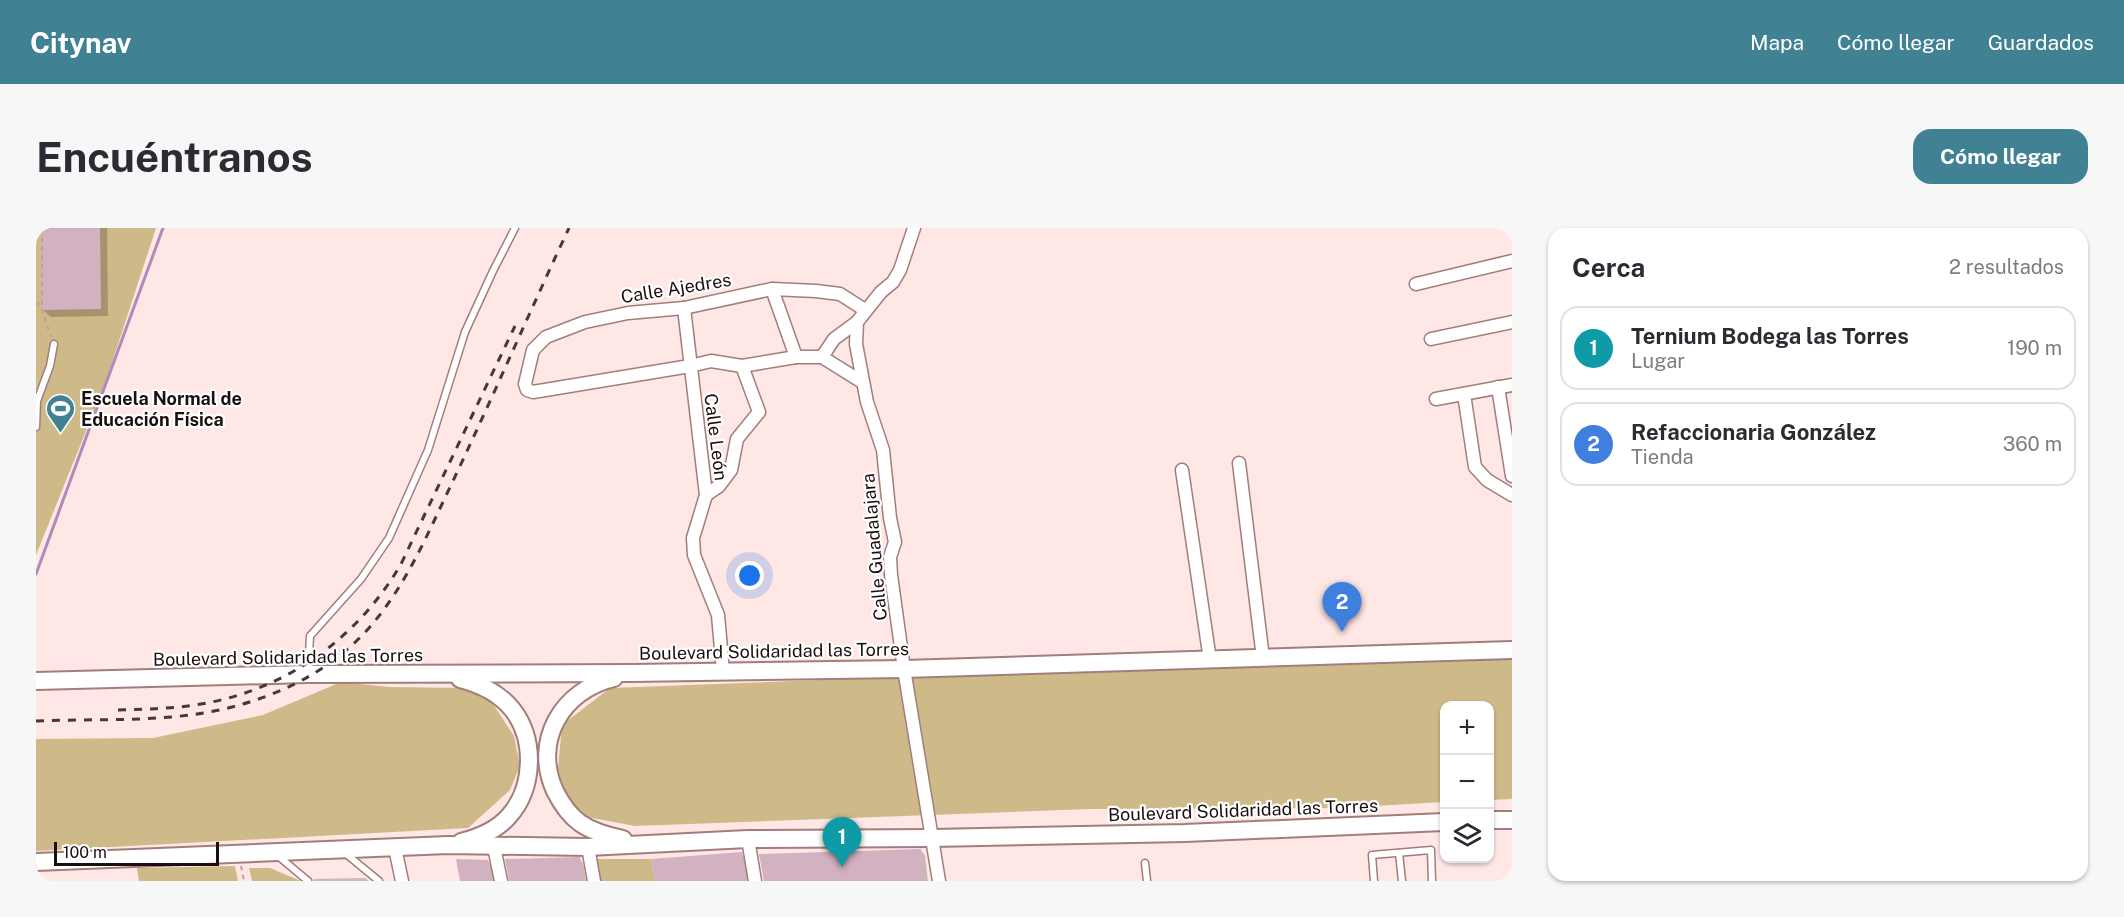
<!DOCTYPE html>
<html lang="es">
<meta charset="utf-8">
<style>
body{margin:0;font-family:"Public Sans",sans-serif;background:#f7f7f7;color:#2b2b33}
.controls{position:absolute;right:18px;bottom:18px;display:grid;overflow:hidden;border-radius:12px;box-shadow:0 2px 4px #0004}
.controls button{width:54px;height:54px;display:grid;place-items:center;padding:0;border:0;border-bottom:2px solid #e1e1e2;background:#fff;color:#2b2b33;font:30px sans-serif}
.scale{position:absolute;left:18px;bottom:15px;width:165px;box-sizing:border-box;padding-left:6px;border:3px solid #1b0e0e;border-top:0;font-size:16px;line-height:21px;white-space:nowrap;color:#1b0e0e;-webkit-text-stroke:4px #fff;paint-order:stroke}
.you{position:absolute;left:714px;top:348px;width:21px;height:21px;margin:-15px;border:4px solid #fff;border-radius:50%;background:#1a73e8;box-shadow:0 0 0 9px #1a73e833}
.badge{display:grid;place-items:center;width:39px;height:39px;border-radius:50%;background:#418194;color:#fff;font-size:20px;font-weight:700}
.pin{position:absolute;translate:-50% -50px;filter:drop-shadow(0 2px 3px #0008)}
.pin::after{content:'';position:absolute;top:32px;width:21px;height:18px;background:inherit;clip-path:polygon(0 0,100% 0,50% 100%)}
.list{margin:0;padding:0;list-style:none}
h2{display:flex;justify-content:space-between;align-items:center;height:78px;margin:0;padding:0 24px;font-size:26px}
h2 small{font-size:20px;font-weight:400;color:#7c7c81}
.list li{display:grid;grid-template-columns:39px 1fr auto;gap:18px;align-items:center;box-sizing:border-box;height:84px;margin:0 12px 12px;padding:0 12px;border:2px solid #e1e1e2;border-radius:18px}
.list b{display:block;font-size:22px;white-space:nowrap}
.list p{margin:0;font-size:20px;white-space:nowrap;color:#7c7c81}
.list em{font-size:20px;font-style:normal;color:#7c7c81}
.icon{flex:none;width:33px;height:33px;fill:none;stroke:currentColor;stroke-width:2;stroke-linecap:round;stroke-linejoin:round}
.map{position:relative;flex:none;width:1476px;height:653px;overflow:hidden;border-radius:18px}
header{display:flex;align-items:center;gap:36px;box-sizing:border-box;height:84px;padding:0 30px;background:#418194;color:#fff}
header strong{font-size:28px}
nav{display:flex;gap:33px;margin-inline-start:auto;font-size:21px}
.intro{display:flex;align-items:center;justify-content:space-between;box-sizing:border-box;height:144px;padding:0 36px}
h1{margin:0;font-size:42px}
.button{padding:15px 27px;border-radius:18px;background:#418194;color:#fff;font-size:21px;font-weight:700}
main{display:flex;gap:36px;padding:0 36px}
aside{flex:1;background:#fff;border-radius:18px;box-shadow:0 2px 4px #0004}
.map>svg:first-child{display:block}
</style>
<header>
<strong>Citynav</strong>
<nav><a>Mapa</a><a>Cómo llegar</a><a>Guardados</a></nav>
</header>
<div class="intro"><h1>Encuéntranos</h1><a class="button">Cómo llegar</a></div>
<main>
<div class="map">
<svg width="1476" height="653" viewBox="0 0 1476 653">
<rect width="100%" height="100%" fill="#fee7e5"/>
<g fill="#ceb989">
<path d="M0,0H120L69,156L0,327Z"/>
<path d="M1476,426V571L1454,572V478H1408V574L1304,580L1053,581L599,598L535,586L522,541L526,497L574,460Z"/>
<path d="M305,454L353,459L431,460L457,476L478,508L484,538L474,562L432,600L0,623V511L117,510L227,487Z"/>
<path d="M561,631H615L619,653H564Z"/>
<path d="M199,638L202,653H103L101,640Z"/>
<path d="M213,640H234L265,653H216Z"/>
</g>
<g fill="#0003">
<path d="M6,0H71L72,88L15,89L7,82Z"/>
<path d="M884,622L889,627L892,653H729L725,627Z"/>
<path d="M705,626L710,630L714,653H620L616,633Z"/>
<path d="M543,631L547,635L550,653H474L471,632Z"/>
<path d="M422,633H452L455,637L459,653H426Z"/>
<path d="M329,650L333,653H277V651Z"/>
</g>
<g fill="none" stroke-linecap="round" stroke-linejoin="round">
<path stroke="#af8abc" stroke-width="3" d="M0,346L127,0"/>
</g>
<g fill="#d2b1c0">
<path d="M5,0H64L65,81L6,82Z"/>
<path d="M885,621L889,653H728L723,626Z"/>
<path d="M706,624L711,653H619L615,631Z"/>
<path d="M544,629L548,653H473L469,631Z"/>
<path d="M420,631L452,632L457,653H424Z"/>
</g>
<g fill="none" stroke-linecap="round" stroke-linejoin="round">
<defs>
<g id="lane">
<path d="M0,199L1,173L14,138L18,116"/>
<path d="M272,446L274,408L325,351L353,310L392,222L429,104L457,43L479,0"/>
<path d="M309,625L343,653"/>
<path d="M1363,625L1366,653"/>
<path d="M241,627L272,653"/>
<path d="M1109,635L1111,653"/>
<path d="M1338,653L1336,627L1395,622L1396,653"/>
</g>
<g id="street">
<path d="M878,0L864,42L857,54L845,64L821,94L820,116L831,174L847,222L854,290L859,314L854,329L855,347L868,441L903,653"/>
<path d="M1380,56L1476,33"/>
<path d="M736,61L760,129H786L826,154"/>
<path d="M648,80L670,267L657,310L658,327L682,387L687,443"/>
<path d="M1395,111L1476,94"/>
<path d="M786,129L798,111L821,94"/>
<path d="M706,138L760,129"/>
<path d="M1462,159L1476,248"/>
<path d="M1428,166L1439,239L1451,252L1476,267"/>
<path d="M1400,171L1476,157"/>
<path d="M1203,235L1227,430"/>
<path d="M1146,242L1174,432"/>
<path d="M670,267L683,258L695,242L701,211L723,184L706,138L675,133L654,138L497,164L491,162L489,156L497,122L510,109L549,94L592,85L648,80L736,61L780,63L804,66L829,82"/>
<path d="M712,611L719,653"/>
<path d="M458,619L465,653"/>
<path d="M552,619L558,653"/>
<path d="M359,620L366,653"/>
</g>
<g id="secondary">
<path d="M578,450C526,462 496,513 519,563C525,575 533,587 544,595C557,604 572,608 587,611"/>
<path d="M424,451C444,456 462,464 476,481C500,511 498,560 473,588C461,602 441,610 425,614"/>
<path d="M0,453L272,446L596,445L868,441L1476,422"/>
<path d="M1454,592H1476"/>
<path d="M0,634L412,617L552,619L712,611L897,610L1149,605L1408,594"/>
</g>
</defs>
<use href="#lane" stroke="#a17e7c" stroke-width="9"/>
<use href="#street" stroke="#a17e7c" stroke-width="15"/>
<use href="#secondary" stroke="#a17e7c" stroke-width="20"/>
<g stroke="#b8a4a3" stroke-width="2" stroke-dasharray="4.5 4.5" stroke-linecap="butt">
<path d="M6,0V82L15,109"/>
<path d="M0,77L7,73"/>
<path d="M205,638L208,653"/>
</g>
<use href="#lane" stroke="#fff" stroke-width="6"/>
<use href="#street" stroke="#fff" stroke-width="12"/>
<use href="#secondary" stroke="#fff" stroke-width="16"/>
<g stroke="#473837" stroke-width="3" stroke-dasharray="8 8" stroke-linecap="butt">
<path d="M82,482C110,481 137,481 165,476C250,462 322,410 365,336L479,98"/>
<path d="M0,493C69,490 140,496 207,476C255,462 299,438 333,400C370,358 392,305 416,255C456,171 493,85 533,0"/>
</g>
</g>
<defs>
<symbol id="stadium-pin" viewBox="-11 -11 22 30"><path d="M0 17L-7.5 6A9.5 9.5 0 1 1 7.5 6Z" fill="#418194" stroke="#fff"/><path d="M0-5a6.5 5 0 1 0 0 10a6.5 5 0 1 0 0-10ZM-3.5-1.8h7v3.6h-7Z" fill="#fff"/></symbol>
</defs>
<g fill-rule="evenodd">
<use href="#stadium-pin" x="8" y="164" width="33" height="45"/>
</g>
<g text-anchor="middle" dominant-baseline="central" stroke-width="4.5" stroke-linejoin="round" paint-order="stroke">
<g font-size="18" fill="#1b0e0e" stroke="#fff">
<text transform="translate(640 60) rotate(-9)">Calle Ajedres</text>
<text transform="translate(680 209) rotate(83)">Calle León</text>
<text transform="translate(838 319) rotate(-95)">Calle Guadalajara</text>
<text transform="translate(738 423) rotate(-1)">Boulevard Solidaridad las Torres</text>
<text transform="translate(252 429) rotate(-1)">Boulevard Solidaridad las Torres</text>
<text transform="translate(1207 582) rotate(-2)">Boulevard Solidaridad las Torres</text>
</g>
<g font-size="18" font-weight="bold" fill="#1b0e0e" stroke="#fff" text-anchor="start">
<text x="45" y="170">Escuela Normal de<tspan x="45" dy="21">Educación Física</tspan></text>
</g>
</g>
</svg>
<div class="controls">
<button>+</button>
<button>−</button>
<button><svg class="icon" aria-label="layers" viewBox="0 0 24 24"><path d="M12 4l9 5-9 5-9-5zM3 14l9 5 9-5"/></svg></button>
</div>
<div class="scale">100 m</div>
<div class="you"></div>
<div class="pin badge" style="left:806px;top:639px;background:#0f9aa8">1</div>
<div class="pin badge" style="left:1306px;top:404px;background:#3f7fe0">2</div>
</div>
<aside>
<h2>Cerca<small>2 resultados</small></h2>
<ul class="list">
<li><span class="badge" style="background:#0f9aa8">1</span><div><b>Ternium Bodega las Torres</b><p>Lugar</p></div><em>190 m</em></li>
<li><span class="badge" style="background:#3f7fe0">2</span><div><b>Refaccionaria González</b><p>Tienda</p></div><em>360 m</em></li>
</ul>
</aside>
</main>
